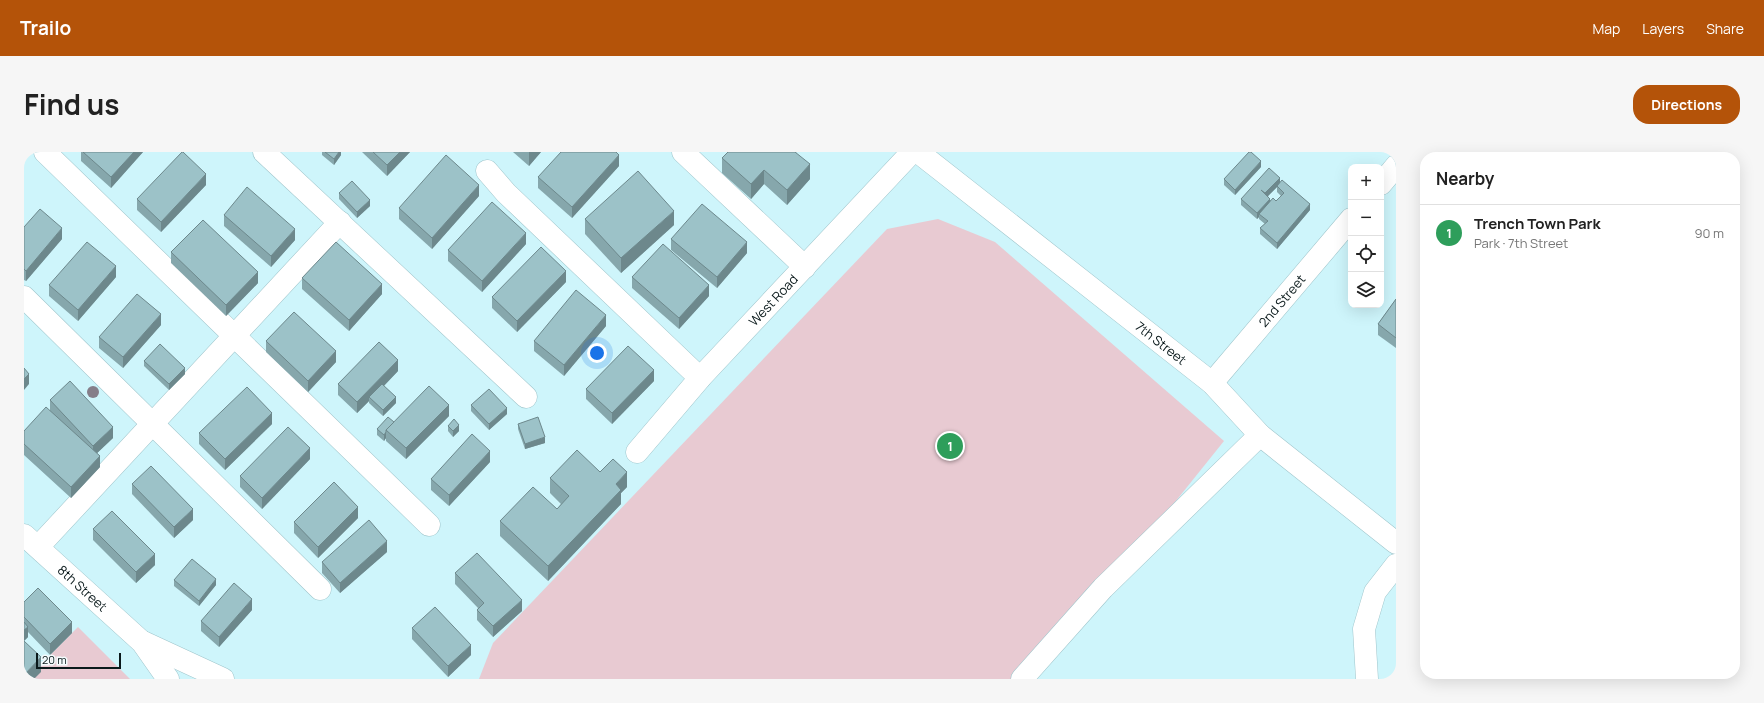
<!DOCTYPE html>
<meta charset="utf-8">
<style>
body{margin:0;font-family:Manrope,sans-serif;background:#f6f6f6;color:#222}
.controls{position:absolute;right:12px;top:12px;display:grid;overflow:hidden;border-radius:8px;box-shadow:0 4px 16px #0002}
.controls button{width:36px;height:36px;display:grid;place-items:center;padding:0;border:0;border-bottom:1px solid #e0e0e0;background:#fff;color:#222;font:20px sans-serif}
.scale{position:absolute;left:12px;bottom:10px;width:85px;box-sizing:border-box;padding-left:4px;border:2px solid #0a191b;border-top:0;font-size:11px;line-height:14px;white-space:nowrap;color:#0a191b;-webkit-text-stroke:3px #f4fbfd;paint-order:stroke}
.you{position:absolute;left:573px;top:201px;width:14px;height:14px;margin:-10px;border:3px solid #fff;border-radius:50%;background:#1a73e8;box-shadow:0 0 0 6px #1a73e833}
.badge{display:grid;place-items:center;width:26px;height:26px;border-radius:50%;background:#b45309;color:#fff;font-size:13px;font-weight:700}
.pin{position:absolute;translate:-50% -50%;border:2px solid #fff;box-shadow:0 1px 4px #0006}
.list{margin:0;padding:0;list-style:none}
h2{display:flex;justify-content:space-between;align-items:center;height:52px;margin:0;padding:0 16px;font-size:17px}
h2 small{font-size:13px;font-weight:400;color:#767676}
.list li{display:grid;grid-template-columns:26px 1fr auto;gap:12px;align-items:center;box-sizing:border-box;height:56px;padding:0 16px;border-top:1px solid #e0e0e0}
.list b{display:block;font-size:15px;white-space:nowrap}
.list p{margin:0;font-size:13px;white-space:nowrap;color:#767676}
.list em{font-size:13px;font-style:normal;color:#767676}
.icon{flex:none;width:22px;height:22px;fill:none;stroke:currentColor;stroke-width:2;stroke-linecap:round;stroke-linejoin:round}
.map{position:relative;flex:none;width:1372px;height:527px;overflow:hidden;border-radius:16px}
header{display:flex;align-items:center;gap:24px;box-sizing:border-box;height:56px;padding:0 20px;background:#b45309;color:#fff}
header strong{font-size:19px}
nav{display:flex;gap:22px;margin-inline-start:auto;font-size:14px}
.intro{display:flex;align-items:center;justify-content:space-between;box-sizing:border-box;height:96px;padding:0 24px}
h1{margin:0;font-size:28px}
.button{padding:10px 18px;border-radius:16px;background:#b45309;color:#fff;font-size:14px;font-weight:700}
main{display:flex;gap:24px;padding:0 24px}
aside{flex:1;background:#fff;border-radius:16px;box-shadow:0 4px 16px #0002}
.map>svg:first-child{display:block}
</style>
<header>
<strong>Trailo</strong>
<nav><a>Map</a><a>Layers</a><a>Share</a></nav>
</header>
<div class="intro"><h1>Find us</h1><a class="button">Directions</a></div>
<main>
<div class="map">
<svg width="1372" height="527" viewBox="0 0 1372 527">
<rect width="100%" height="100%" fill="#cef5fb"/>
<g fill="#e8cad2">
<path d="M914,67L971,90L1200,289L1009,527H455L469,491L863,77Z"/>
<path d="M54,475L106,527H7L26,503Z"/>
</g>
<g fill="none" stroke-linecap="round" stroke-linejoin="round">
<defs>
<g id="minor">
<path d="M21,0L405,373"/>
<path d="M240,0L502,245"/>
<path d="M659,0L781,115"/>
<path id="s1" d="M894,0L1188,231L1236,283L1372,391"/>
<path d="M463,19L482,41L676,226"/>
<path d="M1357,32L1372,14"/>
<path d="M0,145L296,437"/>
<path id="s2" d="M1188,231L1327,67"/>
<path id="s3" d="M613,300L676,226L888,0"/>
<path id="s4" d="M0,383L118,490L144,527"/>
<path d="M14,395L316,70"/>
<path d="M119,490L199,527"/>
<path d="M998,527L1079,436L1236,283"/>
<path d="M1343,527L1340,477L1351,440L1372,413"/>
</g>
</defs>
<use href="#minor" stroke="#9fc5cb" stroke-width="23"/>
<use href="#minor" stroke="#fff" stroke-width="22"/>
</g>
<circle fill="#857e89" cx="69" cy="240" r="6"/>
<g fill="#86a7ac" fill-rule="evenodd">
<path d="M57,0H119L87,36L57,9Z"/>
<path d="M298,0H317V3L310,13L298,3Z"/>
<path d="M338,0H386L363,24Z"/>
<path d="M489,0H517L505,14Z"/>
<path d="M704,0H772L786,27L763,53L740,32L727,47L698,21V6Z"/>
<path d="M595,14L548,66L514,36V25Z"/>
<path d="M1237,15L1211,43L1200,33V27Z"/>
<path d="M1256,31L1286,58L1253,97L1236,82V76L1241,72L1235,67V65L1233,67L1217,53V47ZM1253,35V40L1257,44L1252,49L1246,48L1244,44Z"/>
<path d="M182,33L137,80L113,58V47Z"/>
<path d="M315,41L346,54L333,66L315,47Z"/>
<path d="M455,44L408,97L375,67V56Z"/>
<path d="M200,63L271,88L247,115L200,74Z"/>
<path d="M561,67L650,73L597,121L561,82Z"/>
<path d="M0,75L38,87L2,129L0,128Z"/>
<path d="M647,87L723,101L693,136L647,98Z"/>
<path d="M502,92L458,140L424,109V98Z"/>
<path d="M147,100L234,131L202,164L147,111Z"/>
<path d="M92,125L54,169L25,144V133Z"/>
<path d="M608,125L685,144L655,177L608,136Z"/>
<path d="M278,126L358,142L325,179L278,137Z"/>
<path d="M542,130L493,180L468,156V145Z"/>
<path d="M1372,147V196L1354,183V172Z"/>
<path d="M137,173L99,216L75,196V185Z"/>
<path d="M582,174L540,224L510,199V189Z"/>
<path d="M242,189L312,210L284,240L242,200Z"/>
<path d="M120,209L161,222L145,238L120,214Z"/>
<path d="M374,219L360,234L372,251L359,264L345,251V249L333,261L314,243V232Z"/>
<path d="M630,229L588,272L562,247V237Z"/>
<path d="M26,248L89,286L73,301L76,315L47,346L0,303V279L26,258Z"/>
<path d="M447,253L483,262L465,278L447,259Z"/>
<path d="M425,264L382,307L362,289V286L360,289L353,283V277L370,270Z"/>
<path d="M248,272L201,318L175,292V281Z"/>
<path d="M494,272L521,291L501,297L494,277Z"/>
<path d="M424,274L435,279L429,285L424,279Z"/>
<path d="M286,307L238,357L216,335V324Z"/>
<path d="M466,310L425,354L407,338V327Z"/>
<path d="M576,320L603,335L597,341V352L524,429L476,384V369L533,357L537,352L526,341V326Z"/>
<path d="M108,332L169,368L150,386L108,342Z"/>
<path d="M334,366L294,406L270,381V370Z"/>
<path d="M69,377L131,413L112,431L69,388Z"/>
<path d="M363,400L316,441L298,421V410Z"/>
<path d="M431,421L498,459L469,485L453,468V458L454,456L431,432Z"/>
<path d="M150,428L192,433L175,454L150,434Z"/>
<path d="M0,450L48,481L26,503L4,480V485L0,489Z"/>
<path d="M228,458L195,495L177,479V469Z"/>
<path d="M388,476L447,503L424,525L388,487Z"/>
</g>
<g fill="#6d888c">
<path d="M110,0H119L87,36V25Z"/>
<path d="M315,0H317V3L310,13V7Z"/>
<path d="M376,0H386L363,24V13Z"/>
<path d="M505,0H517L505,14Z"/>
<path d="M595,3V14L548,66V55Z"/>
<path d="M1237,9V15L1211,43V38Z"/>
<path d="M786,12V27L763,53V38Z"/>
<path d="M740,18V32L727,47V32Z"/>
<path d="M182,22V33L137,80V70Z"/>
<path d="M1256,26V32L1241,47V41Z"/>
<path d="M455,33V44L408,97V86Z"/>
<path d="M1246,47V53L1235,62V65L1233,67V61Z"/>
<path d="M346,48V54L333,66V60Z"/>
<path d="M1286,52V58L1253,97V91Z"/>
<path d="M650,59V73L597,121V106Z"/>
<path d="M38,76V87L2,129V119Z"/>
<path d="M271,77V88L247,115V104Z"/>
<path d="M502,81V92L458,140V129Z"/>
<path d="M723,90V101L693,136V125Z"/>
<path d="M92,114V125L54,169V158Z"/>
<path d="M542,119V130L493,180V169Z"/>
<path d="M234,120V131L202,164V153Z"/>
<path d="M358,132V142L325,179V168Z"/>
<path d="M685,133V144L655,177V166Z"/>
<path d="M137,162V173L99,216V205Z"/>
<path d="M582,163V174L540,224V213Z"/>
<path d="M312,199V210L284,240V229Z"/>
<path d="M374,208V219L347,247L345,245V249L333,261V250Z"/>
<path d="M161,216V222L145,238V232Z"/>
<path d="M630,218V229L588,272V261Z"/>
<path d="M5,222V232L0,238V227Z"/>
<path d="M372,245V251L359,264V258Z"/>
<path d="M425,253V264L382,307V296Z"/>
<path d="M483,256V262L465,278V272Z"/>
<path d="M248,261V272L201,318V307Z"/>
<path d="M435,273V279L429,285V279Z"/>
<path d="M89,275V286L69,305V294Z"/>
<path d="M362,280V286L360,289V283Z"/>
<path d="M521,285V291L501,297V292Z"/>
<path d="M286,296V307L238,357V346Z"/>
<path d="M466,299V310L425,354V343Z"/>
<path d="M76,304V315L47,346V335Z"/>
<path d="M603,320V335L597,341V352L524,429V414L592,332Z"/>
<path d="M334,355V366L294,406V395Z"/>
<path d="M169,357V368L150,386V375Z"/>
<path d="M363,389V400L316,441V431Z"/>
<path d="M131,402V413L112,431V420Z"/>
<path d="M192,427V433L175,454V449Z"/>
<path d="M228,447V458L195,495V485Z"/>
<path d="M498,448V459L469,485V474Z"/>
<path d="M48,470V481L26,503V492Z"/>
<path d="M4,475V485L0,489V478Z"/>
<path d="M447,493V503L424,525V514Z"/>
<path d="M17,505V520L10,527H0V523Z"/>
</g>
<g fill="#9cc2c8" stroke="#6d888c">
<path d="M59,0H110L87,25Z"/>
<path d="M158,0H159L182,22L137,70L113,47Z"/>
<path d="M301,0H315L310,7Z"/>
<path d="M349,0H376L363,13Z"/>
<path d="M537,0H592L595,3L548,55L514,25Z"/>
<path d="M704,0H771L786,12L763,38L740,18L727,32L698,6Z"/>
<path d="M1225,0H1227L1237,9L1211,38L1200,27Z"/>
<path d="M422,3L455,33L408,86L375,56Z"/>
<path d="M1245,16L1256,26L1241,41L1237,38L1246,47L1233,61L1217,47Z"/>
<path d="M614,19L650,59L597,106L561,67Z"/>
<path d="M1258,28L1286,52L1253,91L1236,76L1244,69L1235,62L1249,46L1252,49L1260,41L1253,34Z"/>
<path d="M328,29L346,48L333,60L315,41Z"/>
<path d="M223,35L271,77L247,104L200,63Z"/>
<path d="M468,50L502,81L458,129L424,98Z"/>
<path d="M678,52L723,90L693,125L647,87Z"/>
<path d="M16,57L38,76L2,119L0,117V75Z"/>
<path d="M179,68L234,120L202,153L147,100Z"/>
<path d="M63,90L92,114L54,158L25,133Z"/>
<path d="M312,90L358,132L325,168L278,126Z"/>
<path d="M639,92L685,133L655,166L608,125Z"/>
<path d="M517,95L542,119L493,169L468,145Z"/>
<path d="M552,138L582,163L540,213L510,189Z"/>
<path d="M113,142L137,162L99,205L75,185Z"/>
<path d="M1372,147V186L1354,172Z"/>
<path d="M270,160L312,199L284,229L242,189Z"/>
<path d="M355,190L374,208L333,250L314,232Z"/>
<path d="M136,192L161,216L145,232L120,209Z"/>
<path d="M604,194L630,218L588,261L562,237Z"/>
<path d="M0,216L5,222L0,227Z"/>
<path d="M46,229L89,275L69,294L26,248Z"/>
<path d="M358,232L372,245L359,258L345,245Z"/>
<path d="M405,234L425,253L382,296L362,278Z"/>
<path d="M223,235L248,261L201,307L175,281Z"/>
<path d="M465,237L483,256L465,272L447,253Z"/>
<path d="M22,255L76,304L47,335L0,292V279Z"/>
<path d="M364,265L370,270L362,278V280L360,283L353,277Z"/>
<path d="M514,265L521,285L501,292L494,272Z"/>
<path d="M430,267L435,273L429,279L424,274Z"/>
<path d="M264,275L286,296L238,346L216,324Z"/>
<path d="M448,282L466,299L425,343L407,327Z"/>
<path d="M553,298L576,320L589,307L603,320L592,332L597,338L524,414L476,369L509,335L533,357L545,344L526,326Z"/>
<path d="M127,314L169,357L150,375L108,332Z"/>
<path d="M310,330L334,355L294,395L270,370Z"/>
<path d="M88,359L131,402L112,420L69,377Z"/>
<path d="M345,368L363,389L316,431L298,410Z"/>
<path d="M453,401L498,448L469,474L453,458L460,451L431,421Z"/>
<path d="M168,407L192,427L175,449L150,428Z"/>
<path d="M210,431L228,447L195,485L177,469Z"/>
<path d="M14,436L48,470L26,492L0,465V450Z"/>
<path d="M411,455L447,493L424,514L388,476Z"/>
<path d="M0,470L4,475L0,478Z"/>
<path d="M0,489L17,505L0,523Z"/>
</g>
<g text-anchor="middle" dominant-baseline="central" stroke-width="4" stroke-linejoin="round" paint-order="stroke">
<g font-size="13" fill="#0a191b" stroke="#f4fbfd">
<text stroke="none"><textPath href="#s3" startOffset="204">West Road</textPath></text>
<text stroke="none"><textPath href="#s2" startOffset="108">2nd Street</textPath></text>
<text stroke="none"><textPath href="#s1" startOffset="309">7th Street</textPath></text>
<text stroke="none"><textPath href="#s4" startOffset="79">8th Street</textPath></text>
</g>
</g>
</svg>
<div class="controls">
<button>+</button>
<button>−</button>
<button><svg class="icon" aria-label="locate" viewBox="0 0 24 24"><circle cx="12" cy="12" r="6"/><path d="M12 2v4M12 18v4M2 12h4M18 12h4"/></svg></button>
<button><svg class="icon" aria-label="layers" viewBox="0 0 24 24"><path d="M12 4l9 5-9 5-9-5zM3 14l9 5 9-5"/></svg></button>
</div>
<div class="scale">20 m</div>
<div class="you"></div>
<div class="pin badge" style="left:926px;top:294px;background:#2e9e5b">1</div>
</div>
<aside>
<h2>Nearby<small></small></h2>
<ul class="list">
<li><span class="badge" style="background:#2e9e5b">1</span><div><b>Trench Town Park</b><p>Park · 7th Street</p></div><em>90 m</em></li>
</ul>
</aside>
</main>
